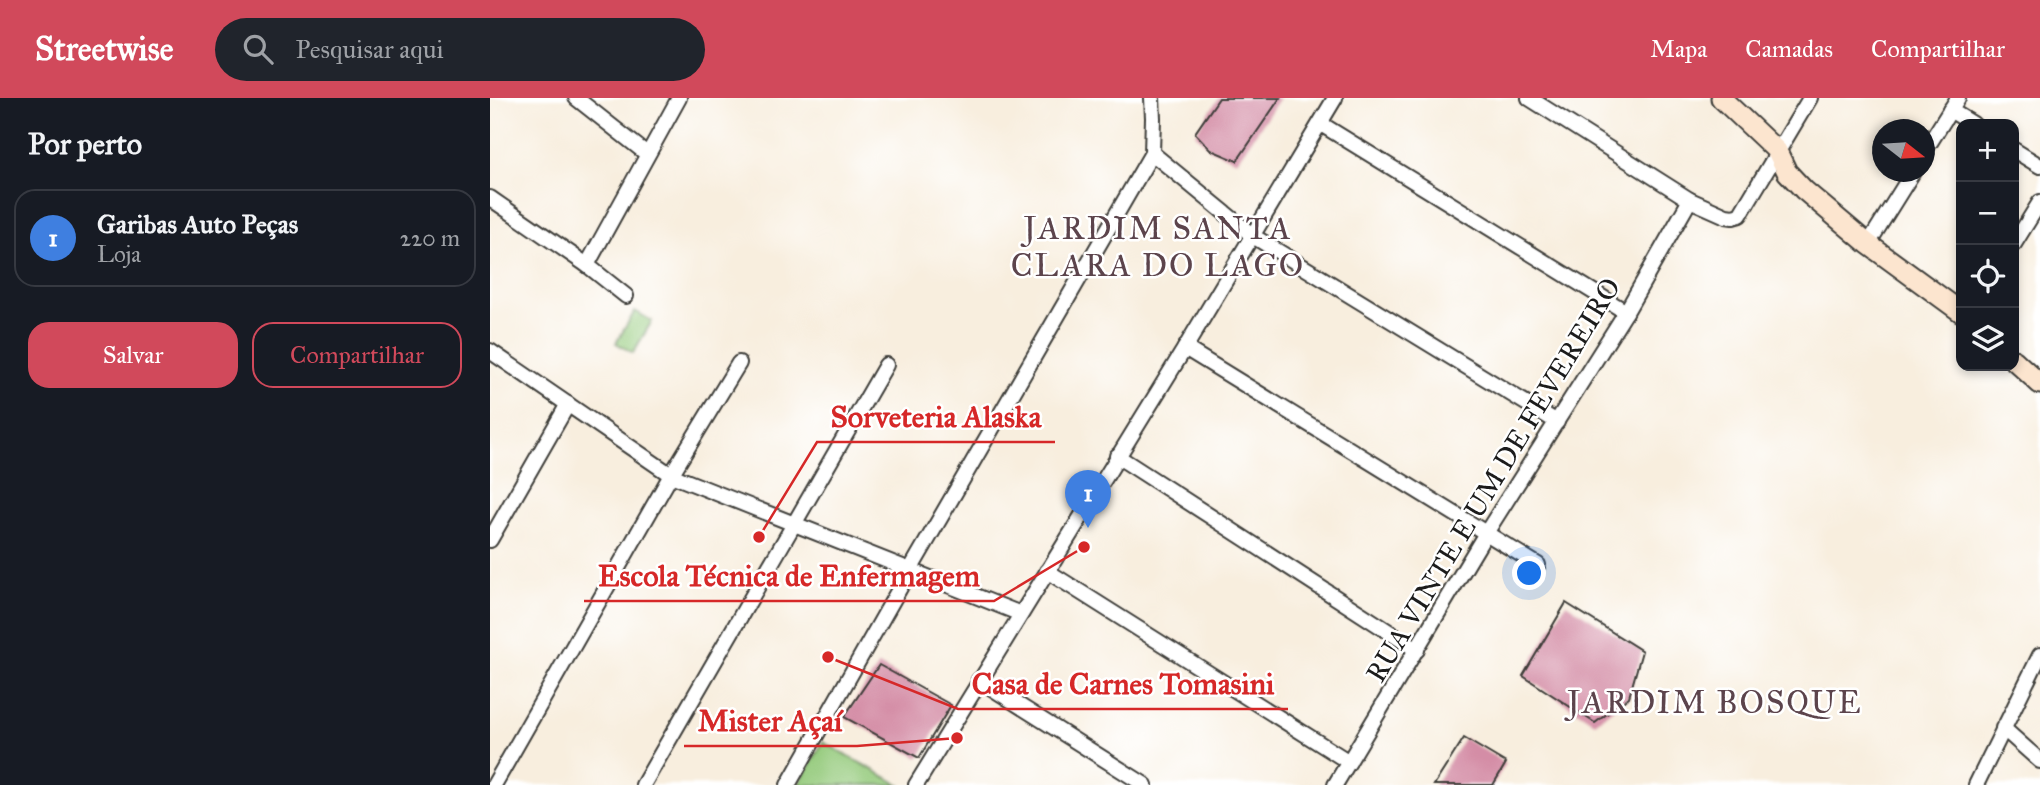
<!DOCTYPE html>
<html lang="pt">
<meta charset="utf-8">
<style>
body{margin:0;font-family:"IM FELL Great Primer",serif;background:#20242c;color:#f1f3f6}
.controls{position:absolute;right:21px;top:21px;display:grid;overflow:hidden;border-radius:14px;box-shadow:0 4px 10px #0003}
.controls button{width:63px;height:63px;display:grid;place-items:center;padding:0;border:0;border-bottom:2px solid #363941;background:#171b24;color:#f1f3f6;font:35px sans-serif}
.compass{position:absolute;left:1382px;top:21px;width:63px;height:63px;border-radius:50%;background:#171b24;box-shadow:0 4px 10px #0003;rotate:107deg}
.you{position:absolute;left:1040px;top:476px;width:24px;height:24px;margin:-18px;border:5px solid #fff;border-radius:50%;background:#1a73e8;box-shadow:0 0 0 10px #1a73e833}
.badge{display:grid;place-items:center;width:46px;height:46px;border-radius:50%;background:#d1495b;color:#fff;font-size:23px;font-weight:700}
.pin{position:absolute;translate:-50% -58px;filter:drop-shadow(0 2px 4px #0008)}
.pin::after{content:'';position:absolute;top:37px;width:24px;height:21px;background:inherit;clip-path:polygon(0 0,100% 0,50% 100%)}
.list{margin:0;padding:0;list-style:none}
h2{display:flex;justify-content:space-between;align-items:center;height:91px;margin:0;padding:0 28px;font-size:30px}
h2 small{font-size:23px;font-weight:400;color:#9ea1a6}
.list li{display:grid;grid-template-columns:46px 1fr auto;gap:21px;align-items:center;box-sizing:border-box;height:98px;margin:0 14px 14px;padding:0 14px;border:2px solid #363941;border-radius:21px}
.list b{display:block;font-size:26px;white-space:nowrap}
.list p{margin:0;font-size:23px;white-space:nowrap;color:#9ea1a6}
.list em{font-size:23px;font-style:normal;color:#9ea1a6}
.actions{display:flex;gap:14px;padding:21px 28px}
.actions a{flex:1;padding:16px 0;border:2px solid #d1495b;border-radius:21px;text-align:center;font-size:24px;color:#d1495b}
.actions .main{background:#d1495b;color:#fff}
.icon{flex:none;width:38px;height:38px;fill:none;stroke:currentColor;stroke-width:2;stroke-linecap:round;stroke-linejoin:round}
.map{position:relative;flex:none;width:1550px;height:687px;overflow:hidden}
header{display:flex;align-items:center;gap:42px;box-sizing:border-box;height:98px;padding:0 35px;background:#d1495b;color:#fff}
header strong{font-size:33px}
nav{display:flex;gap:38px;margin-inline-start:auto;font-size:24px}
.search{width:490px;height:63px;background:#20242c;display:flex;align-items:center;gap:18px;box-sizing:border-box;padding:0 24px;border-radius:38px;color:#9ea1a6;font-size:26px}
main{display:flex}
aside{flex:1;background:#171b24}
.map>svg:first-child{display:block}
</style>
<header>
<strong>Streetwise</strong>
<div class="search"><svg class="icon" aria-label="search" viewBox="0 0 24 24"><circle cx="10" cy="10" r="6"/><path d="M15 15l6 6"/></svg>Pesquisar aqui</div>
<nav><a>Mapa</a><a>Camadas</a><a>Compartilhar</a></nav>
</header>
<main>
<aside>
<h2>Por perto<small></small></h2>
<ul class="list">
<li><span class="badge" style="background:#3f7fe0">1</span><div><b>Garibas Auto Peças</b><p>Loja</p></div><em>220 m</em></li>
</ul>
<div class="actions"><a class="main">Salvar</a><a>Compartilhar</a></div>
</aside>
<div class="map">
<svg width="1550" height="687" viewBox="0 0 1550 687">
<rect width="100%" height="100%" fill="#fff"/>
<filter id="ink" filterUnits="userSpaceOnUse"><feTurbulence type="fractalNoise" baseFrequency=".0143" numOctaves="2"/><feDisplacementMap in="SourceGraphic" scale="14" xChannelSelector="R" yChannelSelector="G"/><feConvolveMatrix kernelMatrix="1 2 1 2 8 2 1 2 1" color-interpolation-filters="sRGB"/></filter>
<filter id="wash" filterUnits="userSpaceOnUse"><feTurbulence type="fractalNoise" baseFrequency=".00686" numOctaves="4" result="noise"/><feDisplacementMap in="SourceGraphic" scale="28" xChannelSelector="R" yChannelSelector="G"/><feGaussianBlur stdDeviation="1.57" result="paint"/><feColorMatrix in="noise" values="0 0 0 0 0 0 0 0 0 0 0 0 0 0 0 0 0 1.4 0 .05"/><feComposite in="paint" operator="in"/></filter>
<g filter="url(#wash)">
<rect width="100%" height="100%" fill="#f8eede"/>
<g fill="#94ca7c" stroke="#58734c" stroke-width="2">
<path d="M145,213L162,223L143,255L126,245Z"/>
<path d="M333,644L410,687H308Z"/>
</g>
<g id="blocks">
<g fill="#d48da6">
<path d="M729,0H790L747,63L721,52L705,35Z"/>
<path d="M1076,505L1152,553L1139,599L1105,625L1033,578Z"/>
<path d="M389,567L461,607L429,660L354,619Z"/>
<path d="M974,640L1016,665L1003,687H944Z"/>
</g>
</g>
</g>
<g filter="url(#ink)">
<use href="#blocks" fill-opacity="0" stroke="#3d3c39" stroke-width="2"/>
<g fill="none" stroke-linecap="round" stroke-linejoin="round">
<defs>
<g id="street">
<path d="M86,0L157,56"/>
<path d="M1039,0L1200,102L1236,118L1243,119L1250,117L1320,0"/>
<path d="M1460,12L1483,26"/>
<path d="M831,26L1136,214"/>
<path d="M1524,52L1550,68"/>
<path d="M1434,54L1468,0"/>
<path d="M662,55L763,138L1067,324"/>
<path d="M0,100L97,167L136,198"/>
<path d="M1378,146L1423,74"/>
<path d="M1524,146L1550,104"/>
<path d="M97,167L189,0"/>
<path d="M695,250L1048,467"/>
<path d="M0,253L181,377L531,516"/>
<path d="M627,358L927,552"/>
<path d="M0,442L78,306"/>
<path d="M557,473L859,664"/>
<path d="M489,582L655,687"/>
<path d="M1513,630L1550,663"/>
<path d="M4,687L181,377L249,265"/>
<path d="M153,687L396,267"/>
<path d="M298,687L416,479L662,55L663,20L662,0"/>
<path d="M426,687L695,250L845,0"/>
<path d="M845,687L996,435L1136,214L1200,102"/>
<path d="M1486,687L1550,557"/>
</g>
<g id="secondary">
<path d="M1231,0L1287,53L1297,74L1314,92L1378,146L1471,214"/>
<path d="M1524,262L1550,286"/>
</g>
</defs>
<use href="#street" stroke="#3d3c39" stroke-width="18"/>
<use href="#secondary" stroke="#3d3c39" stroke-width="23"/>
<use href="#street" stroke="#fff" stroke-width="14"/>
<use href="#secondary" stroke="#fce5cf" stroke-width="19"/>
</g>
</g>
<g text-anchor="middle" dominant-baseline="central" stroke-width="5" stroke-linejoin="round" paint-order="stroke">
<g font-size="28" fill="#1c1c1c" stroke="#fff">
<text transform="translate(1003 382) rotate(-59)">RUA VINTE E UM DE FEVEREIRO</text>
</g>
<g font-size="32" letter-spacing="2" fill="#5c444c" stroke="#fff">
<text x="668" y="130">JARDIM SANTA<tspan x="668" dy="37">CLARA DO LAGO</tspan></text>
<text x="1225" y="604">JARDIM BOSQUE</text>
</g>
</g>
<path fill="none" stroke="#d62828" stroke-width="2.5" d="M269 439L327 344H565M594 449L504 503H94M338 559L468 611H798M467 640L367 648H194"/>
<g fill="#d62828" stroke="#fff" stroke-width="2.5">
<circle cx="269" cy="439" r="7"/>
<circle cx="594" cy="449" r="7"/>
<circle cx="338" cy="559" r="7"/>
<circle cx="467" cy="640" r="7"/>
</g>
<g font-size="30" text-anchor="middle" font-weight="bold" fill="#d62828" stroke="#fff" stroke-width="5" stroke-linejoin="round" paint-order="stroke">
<text x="446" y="329">Sorveteria Alaska</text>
<text x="299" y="488">Escola Técnica de Enfermagem</text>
<text x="633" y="596">Casa de Carnes Tomasini</text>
<text x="280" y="633">Mister Açaí</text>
</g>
</svg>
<div class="controls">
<button>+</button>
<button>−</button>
<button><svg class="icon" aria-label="locate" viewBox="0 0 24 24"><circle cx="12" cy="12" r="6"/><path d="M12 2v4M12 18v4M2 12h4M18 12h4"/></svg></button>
<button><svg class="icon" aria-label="layers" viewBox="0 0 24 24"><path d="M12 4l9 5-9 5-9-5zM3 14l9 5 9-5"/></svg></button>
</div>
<svg class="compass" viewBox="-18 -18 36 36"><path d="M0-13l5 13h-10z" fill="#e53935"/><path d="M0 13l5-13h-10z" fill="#9ea1a6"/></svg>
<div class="you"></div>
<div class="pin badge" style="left:598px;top:430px;background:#3f7fe0">1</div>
</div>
</main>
